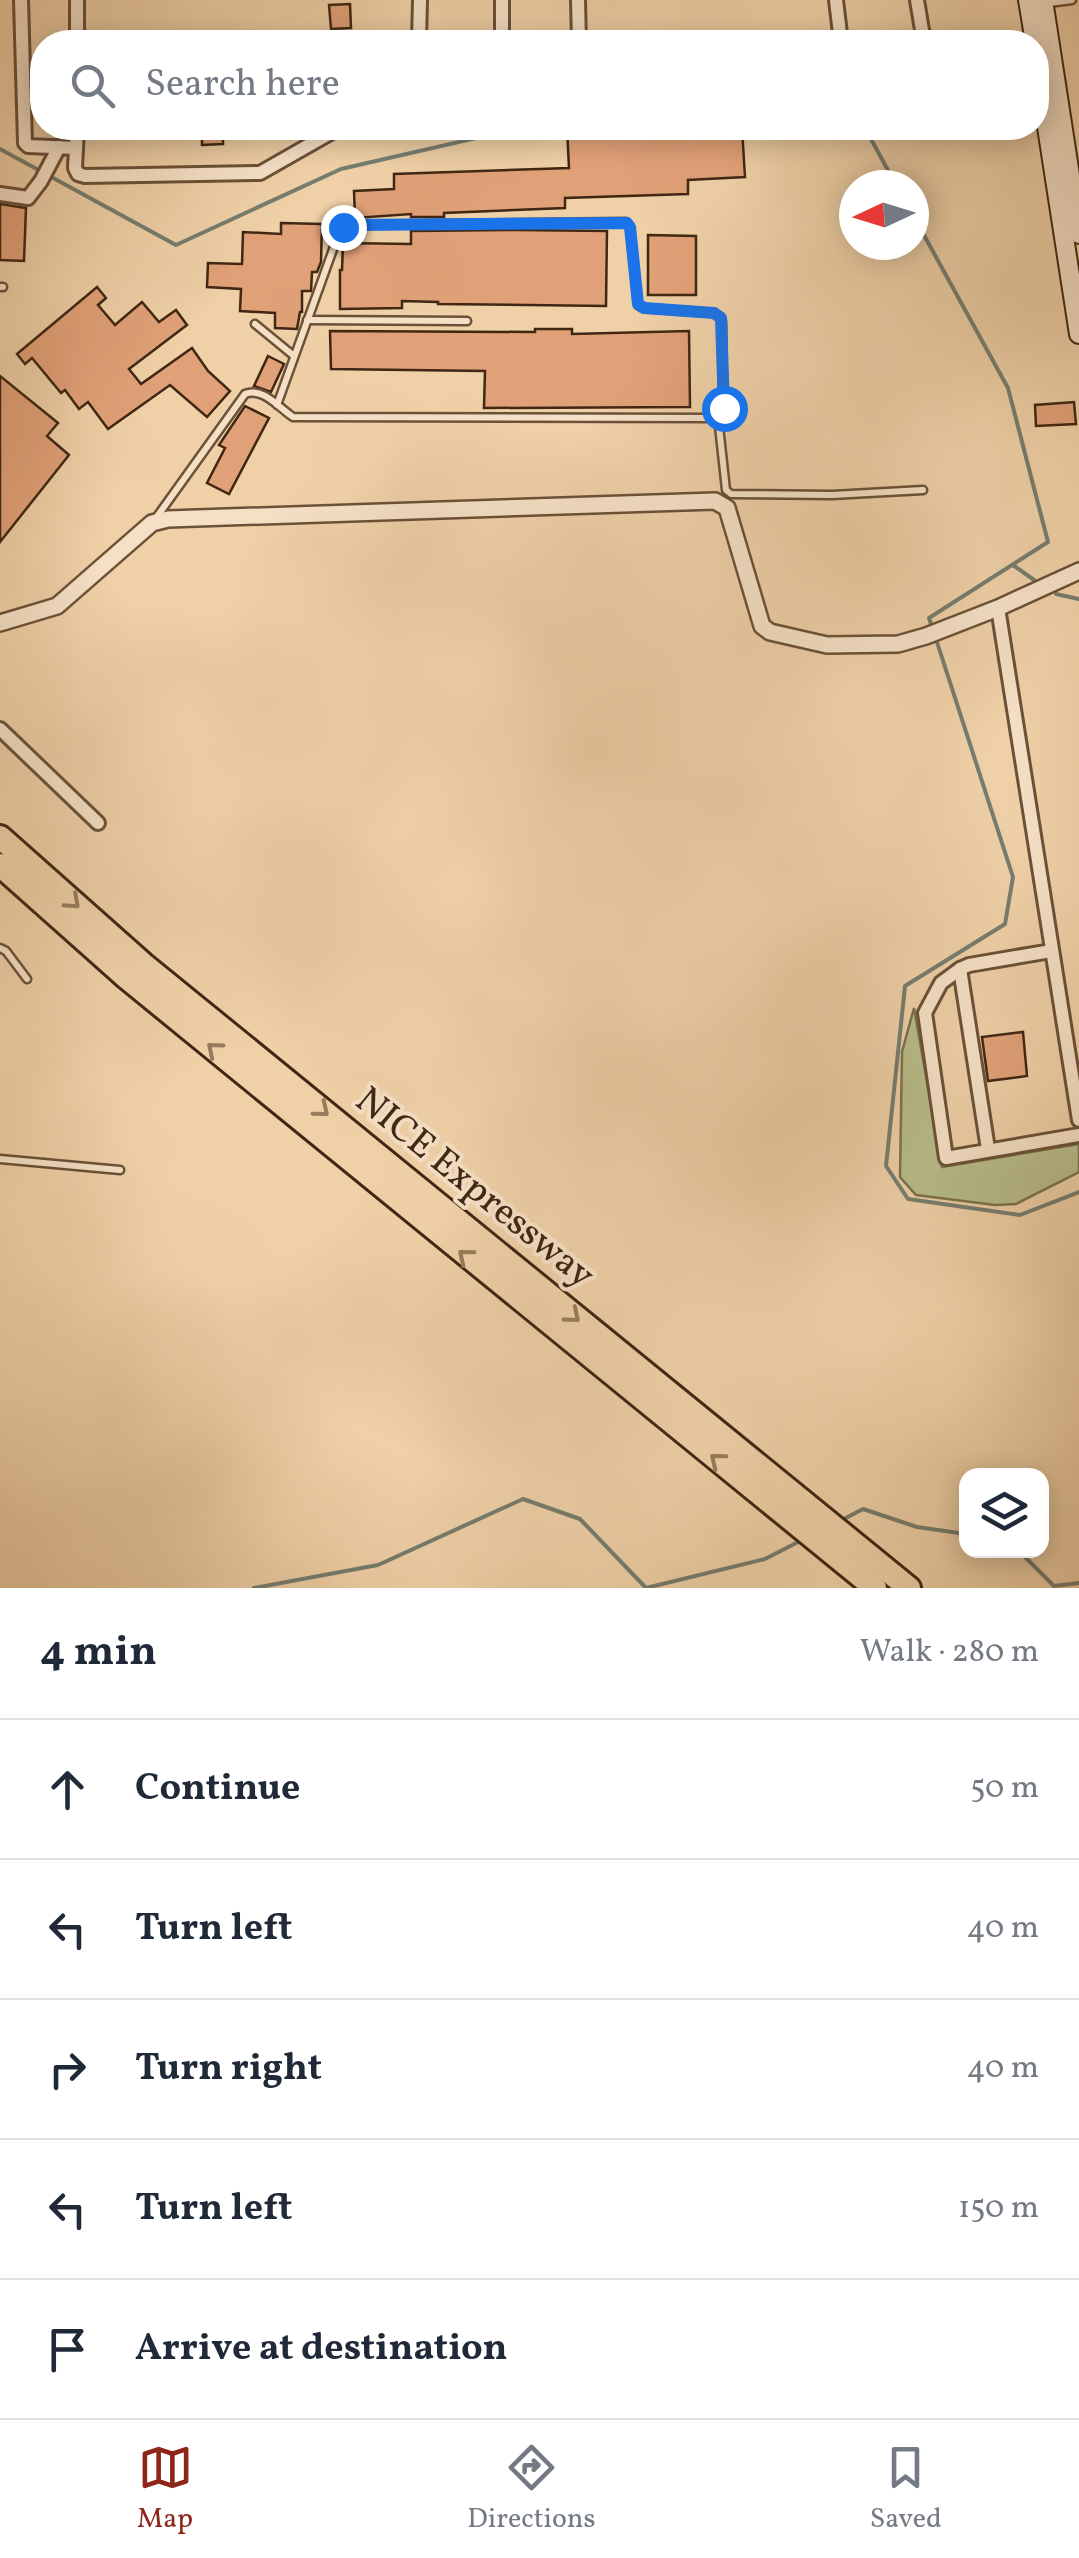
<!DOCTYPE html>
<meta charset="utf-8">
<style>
body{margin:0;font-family:Vollkorn,serif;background:#f6f6f7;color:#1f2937}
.controls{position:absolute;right:30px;bottom:30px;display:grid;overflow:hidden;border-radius:20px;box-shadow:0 5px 25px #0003}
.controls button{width:90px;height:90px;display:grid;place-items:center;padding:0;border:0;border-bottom:2px solid #e0e1e3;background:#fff;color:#1f2937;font:50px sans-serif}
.compass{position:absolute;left:839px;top:170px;width:90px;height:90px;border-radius:50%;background:#fff;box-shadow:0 5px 25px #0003;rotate:266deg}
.stop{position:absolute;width:30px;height:30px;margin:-22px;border:8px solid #1a73e8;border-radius:50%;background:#fff}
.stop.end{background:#1a73e8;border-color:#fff;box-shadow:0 2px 10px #0008}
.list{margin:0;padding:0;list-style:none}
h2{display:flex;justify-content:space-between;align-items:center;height:130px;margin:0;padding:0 40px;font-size:42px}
h2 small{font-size:32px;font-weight:400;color:#747a83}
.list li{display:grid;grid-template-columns:65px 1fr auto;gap:30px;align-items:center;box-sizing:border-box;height:140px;padding:0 40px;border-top:2px solid #e0e1e3}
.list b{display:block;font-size:38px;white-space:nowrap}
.list em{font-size:32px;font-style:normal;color:#747a83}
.icon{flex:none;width:55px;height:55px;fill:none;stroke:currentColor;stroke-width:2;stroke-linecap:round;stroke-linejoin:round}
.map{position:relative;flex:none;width:1079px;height:1588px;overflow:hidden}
.search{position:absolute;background:#fff;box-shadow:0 5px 25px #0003;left:30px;right:30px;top:30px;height:110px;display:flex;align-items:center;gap:25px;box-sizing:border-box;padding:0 35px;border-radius:40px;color:#747a83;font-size:38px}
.sheet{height:830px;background:#fff}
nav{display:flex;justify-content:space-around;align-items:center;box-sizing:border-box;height:140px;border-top:2px solid #e0e1e3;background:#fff;font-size:28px;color:#747a83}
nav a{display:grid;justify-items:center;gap:5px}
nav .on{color:#8f2418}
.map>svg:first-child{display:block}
</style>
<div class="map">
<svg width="1079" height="1588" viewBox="0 0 1079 1588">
<rect width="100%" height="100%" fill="#efd0a7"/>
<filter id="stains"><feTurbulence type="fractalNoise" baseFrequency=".002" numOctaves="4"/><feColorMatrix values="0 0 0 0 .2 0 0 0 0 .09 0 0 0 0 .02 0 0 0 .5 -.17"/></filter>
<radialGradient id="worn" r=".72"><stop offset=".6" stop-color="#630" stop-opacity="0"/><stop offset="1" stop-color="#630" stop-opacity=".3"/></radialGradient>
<path fill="#b7bc89" stroke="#7b724e" stroke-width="2.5" d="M914,1008L942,1167L1079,1144V1172L1016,1204L995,1205L916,1195L900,1177L902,1052Z"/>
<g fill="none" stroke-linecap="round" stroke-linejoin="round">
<g stroke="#767d6f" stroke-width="4">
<path d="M865,128L896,185"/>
<path d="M0,149L176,245L341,169L520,128"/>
<path d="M914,217L1008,388L1048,542L929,618L932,627"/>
<path d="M1013,565L1034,580"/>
<path d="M1056,594L1079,599"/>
<path d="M935,636L1013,877L1005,924L905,986L886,1166L908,1199L1020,1215L1079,1192"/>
<path d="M842,1520L863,1509L917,1527L966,1534"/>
<path d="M1018,1550L1054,1586L1079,1583"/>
<path d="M254,1588L378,1565L523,1499L580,1519L646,1588L765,1559L802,1540"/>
</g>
</g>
<g fill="#e1a178" stroke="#3f2713" stroke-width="2.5">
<path d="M350,4L351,28L331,29L329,5Z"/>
<path d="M202,128H223V144L202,145Z"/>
<path d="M567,128H742L745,177L688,180V194L565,198V208L444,213V217H411V214L355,218L354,191L394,189V174L569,168Z"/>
<path d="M0,204L26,208L24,261L0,260Z"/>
<path d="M281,223L322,224L321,262L317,272H312L311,291H302V312H300L297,329L275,328V313L240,311L241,289L207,287L208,263L242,264L243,232L281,234Z"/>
<path d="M517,230L607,231L606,306L438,304V302L402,301V308L340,309V270H342L343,243L411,244V231Z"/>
<path d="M648,235L696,236V295H648Z"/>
<path d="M97,287L106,298L98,305L115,325L142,302L159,322L176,310L187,325L129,369L141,384L192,348L208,371L230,391L207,417L170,385L108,429L88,402L79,409L65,390L61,393L32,358L25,364L17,354Z"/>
<path d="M535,329H572V334L689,331L690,407L484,408L485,371L331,369L330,331L535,332Z"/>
<path d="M268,356L284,364L271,392L254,386Z"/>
<path d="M0,376L58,423L47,436L69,455L0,542Z"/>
<path d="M1074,402L1076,424L1036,426L1035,405Z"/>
<path d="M245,406L269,418L229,494L207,483L225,448L219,445Z"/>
<path d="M1023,1032L1027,1076L988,1081L982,1037Z"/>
</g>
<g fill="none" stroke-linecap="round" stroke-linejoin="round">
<defs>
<g id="service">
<path d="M1049,3L1072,0"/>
<path d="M0,287H3"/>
<path d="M307,320L467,321"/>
<path d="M255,324L294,356"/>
<path d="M718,417L726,490L731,494L832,495L923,490"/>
<path d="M156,518L245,394C263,387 278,407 293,417L715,418L720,416L723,408L722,322L721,318L714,313L643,308L638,305L630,227L626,222L348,225L340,230L277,405"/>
<path d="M0,948L6,951L27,979"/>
<path d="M0,1159L120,1170"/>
</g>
<g id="minor">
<path d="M21,0L25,143L28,146L76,148"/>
<path d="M77,0V42"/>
<path d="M502,0V42"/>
<path d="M578,0L579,42"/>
<path d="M836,0L841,42"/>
<path d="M917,0L924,42"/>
<path d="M419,42L420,0"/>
<path d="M77,128L75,168L78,174L85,176L260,173L339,128"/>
<path d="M0,194L28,198L41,181L59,147"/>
<path d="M998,608L1079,1120"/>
<path d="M0,729L98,823"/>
<path d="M1051,951L969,965L960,969L941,983L925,1013L946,1158L1079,1135"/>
<path d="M960,969L988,1149"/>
</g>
<path id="tertiary" d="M0,623L57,606L152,523L168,519L715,501L727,508L762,626L770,632L827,645L898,644L926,636L998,608L1079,571"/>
<g id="secondary">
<path d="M1028,0L1035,42"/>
<path d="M1043,0L1079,234"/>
<path d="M1036,56L1079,334"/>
</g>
<g id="motorway">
<path d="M0,837L143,964L909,1588"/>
<path d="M0,865L127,978L875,1588"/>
</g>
</defs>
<use href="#service" stroke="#6b5138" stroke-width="11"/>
<use href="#minor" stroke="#6b5138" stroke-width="18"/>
<use href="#tertiary" stroke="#6b5138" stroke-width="20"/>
<use href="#secondary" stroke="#3f2713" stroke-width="22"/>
<use href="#motorway" stroke="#3f2713" stroke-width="28"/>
<use href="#service" stroke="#f5e0c6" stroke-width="6"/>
<use href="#minor" stroke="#f5e0c6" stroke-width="12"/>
<use href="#tertiary" stroke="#f5e0c6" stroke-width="15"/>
<use href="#secondary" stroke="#f5e0c6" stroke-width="18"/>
<use href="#motorway" stroke="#efd0a7" stroke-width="22"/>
</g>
<defs><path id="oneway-chevron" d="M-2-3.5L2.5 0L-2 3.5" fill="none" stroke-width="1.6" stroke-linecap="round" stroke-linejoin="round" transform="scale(2.5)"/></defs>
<g stroke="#977c5d">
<use href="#oneway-chevron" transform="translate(73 902) rotate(42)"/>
<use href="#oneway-chevron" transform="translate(214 1049) rotate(-140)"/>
<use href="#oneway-chevron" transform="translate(322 1110) rotate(39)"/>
<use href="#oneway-chevron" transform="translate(465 1256) rotate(-141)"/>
<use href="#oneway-chevron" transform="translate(573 1316) rotate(40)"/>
<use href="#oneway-chevron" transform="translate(717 1460) rotate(-141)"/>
</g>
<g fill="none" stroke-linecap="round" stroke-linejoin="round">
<path stroke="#1a73e8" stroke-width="12" d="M343,227L348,225L627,223L630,227L638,304L644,308L714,313L721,318L724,408"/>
</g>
<g text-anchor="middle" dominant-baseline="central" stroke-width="8" stroke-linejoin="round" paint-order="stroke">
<g font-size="38" fill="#3f2713" stroke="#f5e0c6">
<text transform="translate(474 1189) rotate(39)">NICE Expressway</text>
</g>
</g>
<rect width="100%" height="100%" filter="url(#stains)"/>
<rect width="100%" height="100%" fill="url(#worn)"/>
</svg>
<div class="controls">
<button><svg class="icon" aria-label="layers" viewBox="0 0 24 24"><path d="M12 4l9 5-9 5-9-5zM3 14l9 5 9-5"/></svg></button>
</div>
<svg class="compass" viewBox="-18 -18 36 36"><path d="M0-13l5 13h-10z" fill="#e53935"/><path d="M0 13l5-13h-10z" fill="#747a83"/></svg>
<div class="stop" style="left:724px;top:408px"></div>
<div class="stop end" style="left:343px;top:227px"></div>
<div class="search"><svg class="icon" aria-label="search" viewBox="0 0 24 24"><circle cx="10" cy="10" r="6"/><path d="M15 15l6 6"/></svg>Search here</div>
</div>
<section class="sheet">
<h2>4 min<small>Walk · 280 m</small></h2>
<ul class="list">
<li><svg class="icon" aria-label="ahead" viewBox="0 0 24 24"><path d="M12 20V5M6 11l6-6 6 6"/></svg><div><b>Continue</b></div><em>50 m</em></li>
<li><svg class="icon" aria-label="left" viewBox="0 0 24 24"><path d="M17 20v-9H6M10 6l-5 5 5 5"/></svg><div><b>Turn left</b></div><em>40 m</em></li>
<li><svg class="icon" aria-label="right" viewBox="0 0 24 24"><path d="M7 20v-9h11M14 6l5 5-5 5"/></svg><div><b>Turn right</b></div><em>40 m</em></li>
<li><svg class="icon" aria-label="left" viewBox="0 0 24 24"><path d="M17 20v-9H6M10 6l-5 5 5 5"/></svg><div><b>Turn left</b></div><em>150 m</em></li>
<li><svg class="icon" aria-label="arrive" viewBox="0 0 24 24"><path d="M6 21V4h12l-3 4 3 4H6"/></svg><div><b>Arrive at destination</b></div></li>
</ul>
</section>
<nav>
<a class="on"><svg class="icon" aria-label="map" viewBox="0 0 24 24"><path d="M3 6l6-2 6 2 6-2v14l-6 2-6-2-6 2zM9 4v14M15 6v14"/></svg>Map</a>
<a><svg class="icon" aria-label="directions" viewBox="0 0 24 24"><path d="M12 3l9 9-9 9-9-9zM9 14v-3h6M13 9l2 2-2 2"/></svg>Directions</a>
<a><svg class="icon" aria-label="saved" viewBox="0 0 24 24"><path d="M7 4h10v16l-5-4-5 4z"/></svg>Saved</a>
</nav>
